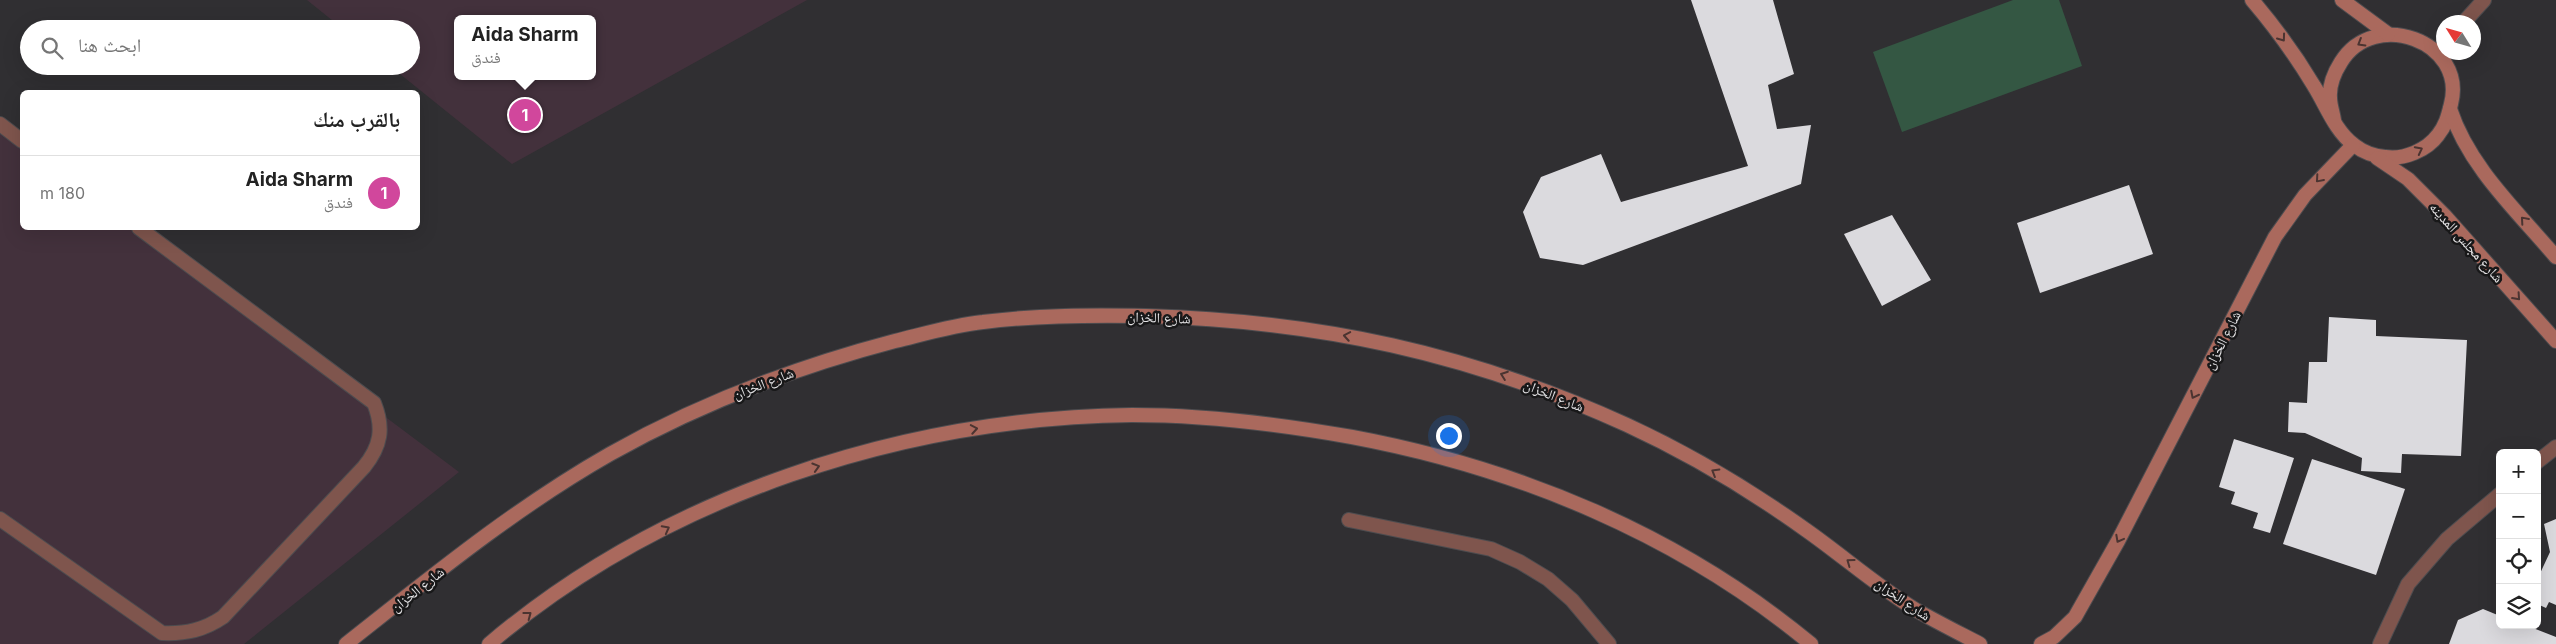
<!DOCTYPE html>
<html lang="ar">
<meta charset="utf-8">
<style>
body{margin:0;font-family:Inter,"Noto Naskh Arabic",sans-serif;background:#f2f2f2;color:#222;direction:rtl}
.controls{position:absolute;right:15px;bottom:15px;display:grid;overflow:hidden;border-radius:8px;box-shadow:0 5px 20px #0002}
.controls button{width:45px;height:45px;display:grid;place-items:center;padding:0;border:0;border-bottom:1px solid #e0e0e0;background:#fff;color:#222;font:25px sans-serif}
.compass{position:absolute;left:2436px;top:15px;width:45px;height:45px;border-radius:50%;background:#fff;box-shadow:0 5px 20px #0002;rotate:307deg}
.you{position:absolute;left:1448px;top:435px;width:18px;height:18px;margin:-12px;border:4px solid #fff;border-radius:50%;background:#1a73e8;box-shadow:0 0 0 8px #1a73e833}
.badge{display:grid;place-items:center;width:32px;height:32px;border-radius:50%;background:#396f6b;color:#fff;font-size:16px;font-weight:700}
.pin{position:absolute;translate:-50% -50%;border:2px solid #fff;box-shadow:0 1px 5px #0006}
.popup{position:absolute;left:454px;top:15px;width:142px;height:65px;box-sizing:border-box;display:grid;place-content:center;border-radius:8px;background:#fff;filter:drop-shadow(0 1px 4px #0005);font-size:16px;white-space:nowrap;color:#767676}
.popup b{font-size:19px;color:#222}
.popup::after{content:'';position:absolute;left:50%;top:100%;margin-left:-10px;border:10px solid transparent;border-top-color:#fff}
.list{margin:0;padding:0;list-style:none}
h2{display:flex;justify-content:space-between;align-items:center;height:65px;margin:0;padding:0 20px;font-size:21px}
h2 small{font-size:16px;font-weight:400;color:#767676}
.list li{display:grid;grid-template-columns:32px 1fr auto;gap:15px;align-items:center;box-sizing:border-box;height:75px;padding:0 20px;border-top:1px solid #e0e0e0}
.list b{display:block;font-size:19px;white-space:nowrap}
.list p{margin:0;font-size:16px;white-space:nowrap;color:#767676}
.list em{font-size:16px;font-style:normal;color:#767676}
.icon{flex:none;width:28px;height:28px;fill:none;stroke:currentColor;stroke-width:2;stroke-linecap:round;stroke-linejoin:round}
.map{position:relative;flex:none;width:2556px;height:644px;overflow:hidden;direction:ltr}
.search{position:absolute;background:#fff;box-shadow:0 5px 20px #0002;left:20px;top:20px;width:400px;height:55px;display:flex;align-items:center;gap:12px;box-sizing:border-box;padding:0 18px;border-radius:28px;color:#767676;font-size:19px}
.panel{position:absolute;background:#fff;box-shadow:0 5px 20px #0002;left:20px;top:90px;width:400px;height:140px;border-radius:8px;direction:rtl}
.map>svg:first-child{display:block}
</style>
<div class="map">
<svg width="2556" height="644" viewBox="0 0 2556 644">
<rect width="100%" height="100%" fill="#302f32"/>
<g fill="#43313c" fill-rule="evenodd">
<path d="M307,0H807L512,164L390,66H411V29H343ZM458,19H592V76H458Z"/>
<path d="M0,127L22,144V228H133L459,472L244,644H0Z"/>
</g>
<path fill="#345743" d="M2013,0H2059L2082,66L1902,132L1873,52Z"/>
<g fill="#dbdade">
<path d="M1691,0H1773L1794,74L1768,85L1777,129L1811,125L1801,184L1583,265L1540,258L1523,212L1541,177L1601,154L1621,202L1748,166Z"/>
<path d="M2129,185L2153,254L2040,293L2017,223Z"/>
<path d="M1892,215L1931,280L1882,306L1844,234Z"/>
<path d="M2329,317L2376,320V336L2467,340L2461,456L2402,454L2401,473L2361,471L2362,458L2305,433L2288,432L2289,402L2307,403L2309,362H2327Z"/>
<path d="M2234,439L2294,458L2270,533L2253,528L2258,513L2231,504L2235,492L2219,487Z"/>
<path d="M2312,459L2405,489L2376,575L2283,544Z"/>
<path d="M2556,519V605L2549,602L2546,608L2537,604V580L2550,552L2544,524Z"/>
<path d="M2483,609L2500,616V625H2525L2556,637V644H2449L2458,620Z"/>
</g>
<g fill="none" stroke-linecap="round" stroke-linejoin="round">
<defs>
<g id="service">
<path d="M2537,462L2556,447"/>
<path d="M2380,644L2408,584L2447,539L2500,494"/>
</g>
<g id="minor">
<path d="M2464,22L2484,0"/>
<path d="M2437,53L2444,45"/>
<path d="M0,124L22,141"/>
<path d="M0,519L162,633C186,634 204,630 223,617L364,467C381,446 384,428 374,403L139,228"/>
<path d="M1349,520L1491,549L1520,562L1548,579L1572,600L1609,644"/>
</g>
<g id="secondary">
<path d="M2252,0C2275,27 2296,56 2314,86C2326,105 2335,131 2354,145C2363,152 2374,156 2385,157C2404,160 2427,150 2438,135C2446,125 2448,116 2451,104C2467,41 2374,8 2341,62C2334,73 2329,85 2330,98C2330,105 2333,113 2334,120"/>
<path d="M2342,0L2388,34"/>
<path d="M2450,109C2469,167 2517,211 2556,257"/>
<path d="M2377,158L2408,179L2445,216L2556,341"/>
<path d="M346,644C431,577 515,508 610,454C699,404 796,367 895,341C924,334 954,325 983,322C1037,315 1092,315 1146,316C1319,321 1469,353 1627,425C1690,454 1750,490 1806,530C1843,556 1878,587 1916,610C1937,622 1959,633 1980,644"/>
<path d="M489,644C665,495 903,418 1132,415C1206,415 1279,424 1352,437C1518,468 1680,535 1811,644"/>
<path d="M2041,644L2054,637L2075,617L2118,541L2275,237L2305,195L2353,145"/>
</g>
</defs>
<use href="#service" stroke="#4d4c4f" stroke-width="16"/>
<use href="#minor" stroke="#4d4c4f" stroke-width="16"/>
<use href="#secondary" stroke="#4d4c4f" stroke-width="16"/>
<use href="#service" stroke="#7f554d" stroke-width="14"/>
<use href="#minor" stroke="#7f554d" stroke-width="14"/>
<use href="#secondary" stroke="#aa695d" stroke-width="14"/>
</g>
<defs><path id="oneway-chevron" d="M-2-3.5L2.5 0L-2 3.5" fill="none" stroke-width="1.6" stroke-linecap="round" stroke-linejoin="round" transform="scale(1.25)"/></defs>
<g stroke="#4b3431">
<use href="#oneway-chevron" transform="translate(2282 38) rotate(54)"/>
<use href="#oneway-chevron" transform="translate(2361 43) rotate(149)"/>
<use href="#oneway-chevron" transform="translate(2419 150) rotate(-27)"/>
<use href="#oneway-chevron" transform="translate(2319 179) rotate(131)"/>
<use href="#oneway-chevron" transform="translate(2524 220) rotate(-131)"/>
<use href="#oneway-chevron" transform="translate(2517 297) rotate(48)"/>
<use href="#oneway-chevron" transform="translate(1347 336) rotate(-170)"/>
<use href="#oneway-chevron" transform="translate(1504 375) rotate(-160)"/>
<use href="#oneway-chevron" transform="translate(2194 395) rotate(117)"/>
<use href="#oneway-chevron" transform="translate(974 429) rotate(-10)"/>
<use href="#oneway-chevron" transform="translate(816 467) rotate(-17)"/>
<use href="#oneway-chevron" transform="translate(1715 472) rotate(-149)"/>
<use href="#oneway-chevron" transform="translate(666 529) rotate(-28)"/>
<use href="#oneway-chevron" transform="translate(2119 539) rotate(118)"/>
<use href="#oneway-chevron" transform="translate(1850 562) rotate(-144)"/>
<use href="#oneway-chevron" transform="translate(528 615) rotate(-37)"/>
</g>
<g text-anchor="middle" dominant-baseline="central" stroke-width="5" stroke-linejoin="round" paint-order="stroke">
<g font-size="14" fill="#e5e4e6" stroke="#181819">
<text transform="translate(2467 242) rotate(48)">شارع مجلس المدينه</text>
<text transform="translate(1159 317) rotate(2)">شارع الخزان</text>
<text transform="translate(2222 340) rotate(-63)">شارع الخزان</text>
<text transform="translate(763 383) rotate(-21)">شارع الخزان</text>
<text transform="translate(1554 395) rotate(22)">شارع الخزان</text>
<text transform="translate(417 589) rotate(-38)">شارع الخزان</text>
<text transform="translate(1903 599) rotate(34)">شارع الخزان</text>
</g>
</g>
</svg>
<div class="controls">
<button>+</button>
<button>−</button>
<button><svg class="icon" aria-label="locate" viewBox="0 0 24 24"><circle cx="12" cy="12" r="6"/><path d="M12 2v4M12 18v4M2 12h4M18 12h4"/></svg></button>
<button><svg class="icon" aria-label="layers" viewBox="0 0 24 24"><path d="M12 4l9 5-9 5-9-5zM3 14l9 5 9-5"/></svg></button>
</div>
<svg class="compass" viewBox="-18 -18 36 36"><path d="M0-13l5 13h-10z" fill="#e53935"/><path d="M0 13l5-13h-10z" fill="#767676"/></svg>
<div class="you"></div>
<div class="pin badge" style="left:525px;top:115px;background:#d1479c">1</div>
<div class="popup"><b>Aida Sharm</b>فندق</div>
<div class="search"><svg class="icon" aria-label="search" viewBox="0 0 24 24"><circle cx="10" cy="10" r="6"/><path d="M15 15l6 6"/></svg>ابحث هنا</div>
<section class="panel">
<h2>بالقرب منك<small></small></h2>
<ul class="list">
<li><span class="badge" style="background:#d1479c">1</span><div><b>Aida Sharm</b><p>فندق</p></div><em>180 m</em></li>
</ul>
</section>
</div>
